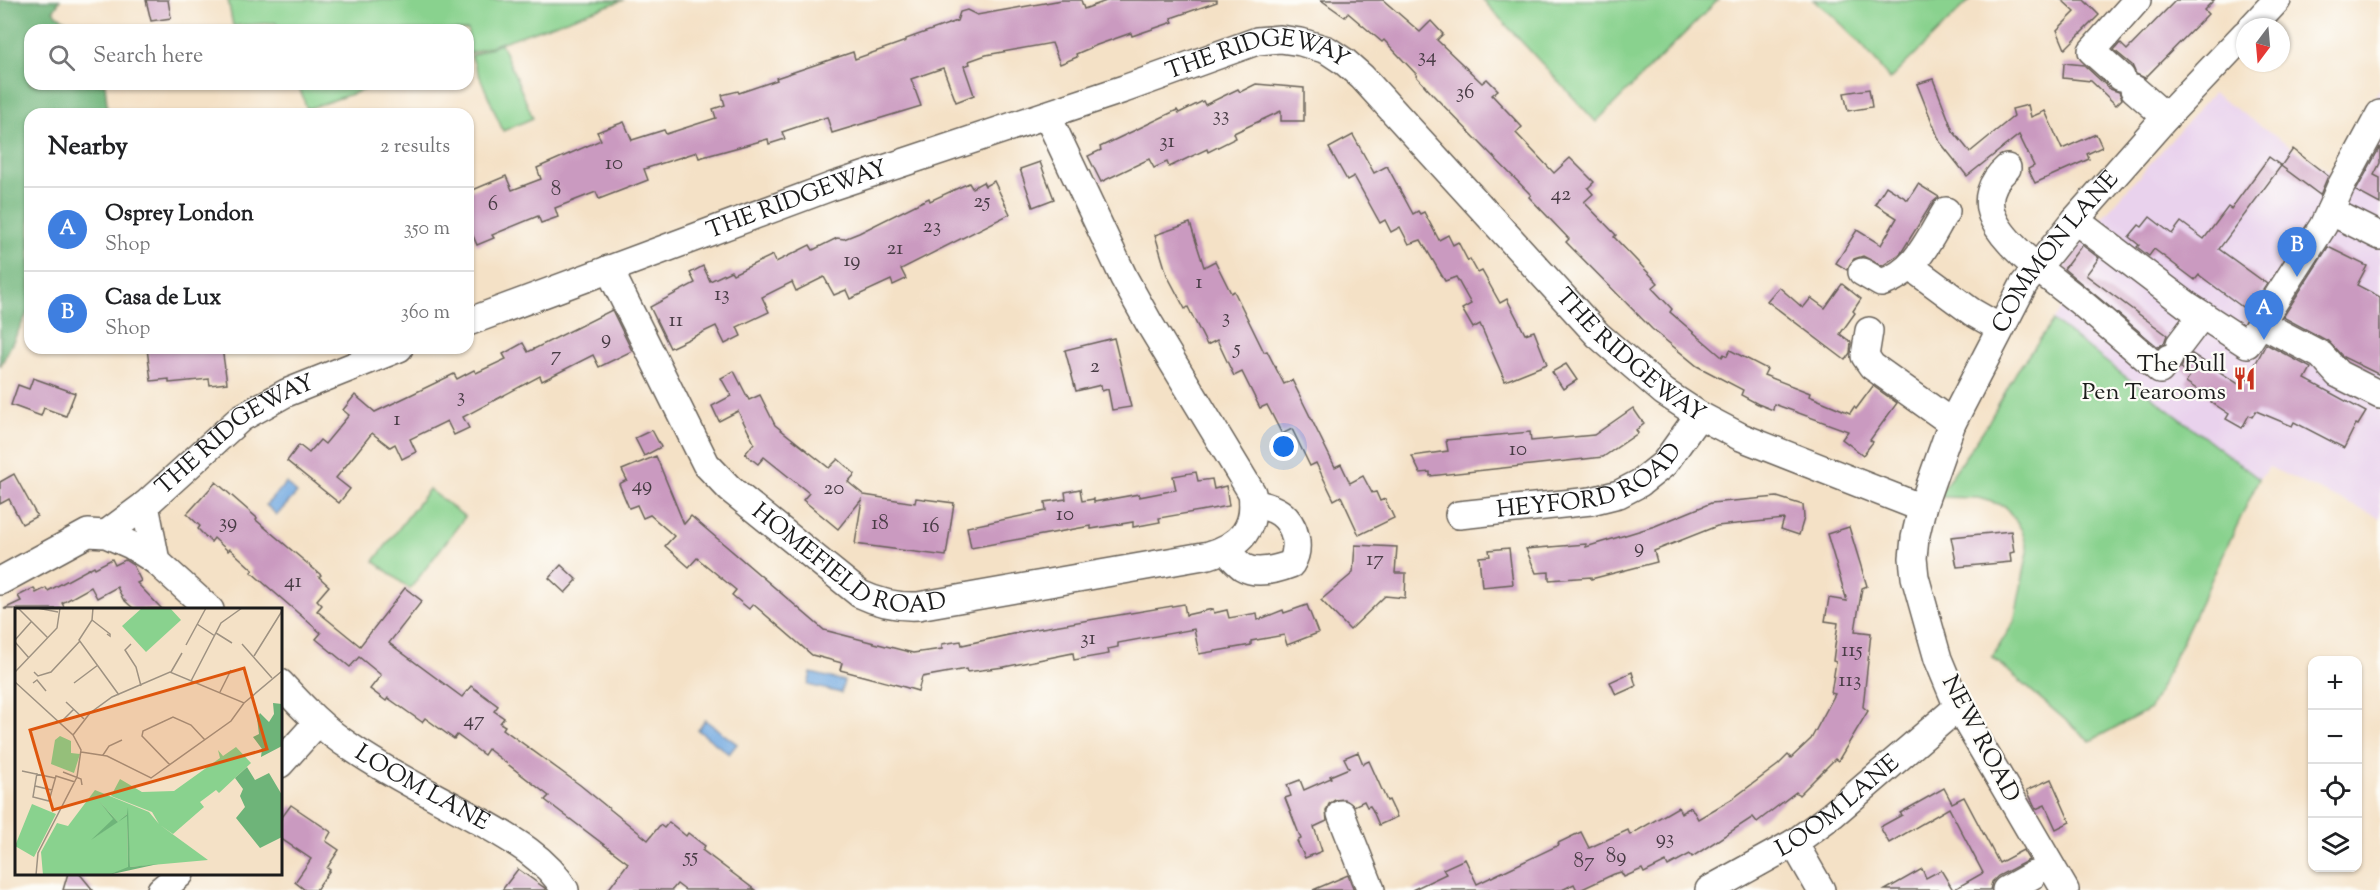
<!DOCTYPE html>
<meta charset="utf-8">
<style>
body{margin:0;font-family:"Sorts Mill Goudy",serif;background:#f2f2f2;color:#202124}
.controls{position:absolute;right:18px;bottom:18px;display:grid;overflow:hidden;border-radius:12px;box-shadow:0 2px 4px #0004}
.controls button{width:54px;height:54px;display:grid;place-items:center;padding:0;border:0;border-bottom:2px solid #e0e0e0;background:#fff;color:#202124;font:30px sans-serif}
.compass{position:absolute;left:2236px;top:18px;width:54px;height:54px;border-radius:50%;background:#fff;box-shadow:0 2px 4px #0004;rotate:196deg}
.you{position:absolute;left:1284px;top:447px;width:21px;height:21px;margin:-15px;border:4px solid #fff;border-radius:50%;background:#1a73e8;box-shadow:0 0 0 9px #1a73e833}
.badge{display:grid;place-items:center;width:39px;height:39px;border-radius:50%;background:#c8321e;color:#fff;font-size:20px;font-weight:700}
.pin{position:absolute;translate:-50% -50px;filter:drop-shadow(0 2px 3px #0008)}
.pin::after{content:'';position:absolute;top:32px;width:21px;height:18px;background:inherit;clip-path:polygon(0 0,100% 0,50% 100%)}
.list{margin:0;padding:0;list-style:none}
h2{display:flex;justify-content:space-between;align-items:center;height:78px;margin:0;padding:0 24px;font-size:26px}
h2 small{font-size:20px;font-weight:400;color:#757577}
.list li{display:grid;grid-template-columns:39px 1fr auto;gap:18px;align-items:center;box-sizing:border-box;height:84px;padding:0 24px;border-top:2px solid #e0e0e0}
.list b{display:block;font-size:22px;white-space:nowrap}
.list p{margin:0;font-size:20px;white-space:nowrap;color:#757577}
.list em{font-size:20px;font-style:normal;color:#757577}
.icon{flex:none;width:33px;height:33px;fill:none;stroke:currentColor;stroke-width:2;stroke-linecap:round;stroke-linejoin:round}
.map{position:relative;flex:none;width:2380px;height:890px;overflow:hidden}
.search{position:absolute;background:#fff;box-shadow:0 2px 4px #0004;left:24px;top:24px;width:450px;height:66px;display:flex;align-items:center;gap:15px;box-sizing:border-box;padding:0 21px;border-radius:18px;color:#757577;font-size:22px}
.panel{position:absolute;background:#fff;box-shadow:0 2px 4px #0004;left:24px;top:108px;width:450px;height:246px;border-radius:18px}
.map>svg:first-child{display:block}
</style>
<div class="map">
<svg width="2380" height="890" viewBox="0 0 2380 890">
<rect width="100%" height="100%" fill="#fdfcf7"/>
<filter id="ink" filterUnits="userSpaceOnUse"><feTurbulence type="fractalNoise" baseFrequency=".0167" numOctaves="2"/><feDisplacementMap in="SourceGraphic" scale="12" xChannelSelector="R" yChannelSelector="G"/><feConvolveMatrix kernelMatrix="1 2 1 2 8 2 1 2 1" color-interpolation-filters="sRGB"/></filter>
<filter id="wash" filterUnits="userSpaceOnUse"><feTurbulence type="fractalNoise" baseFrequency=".008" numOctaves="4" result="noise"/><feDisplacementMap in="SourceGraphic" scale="24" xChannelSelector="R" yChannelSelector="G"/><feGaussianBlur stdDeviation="1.35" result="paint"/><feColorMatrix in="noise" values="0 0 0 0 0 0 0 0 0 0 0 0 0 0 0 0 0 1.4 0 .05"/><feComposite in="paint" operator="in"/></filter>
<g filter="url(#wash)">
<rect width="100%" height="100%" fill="#f4e1c6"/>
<path fill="#e9d2ed" d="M2380,89V518L2269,467L2259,479L2053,321L2076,288L2058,274L2084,238L2213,93L2333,175Z"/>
<g fill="#89d28e" stroke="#527755" stroke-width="1.5">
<path d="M228,0H624L468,54V30H279L276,23L233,26Z"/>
<path d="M1483,0H1718L1596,122Z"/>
<path d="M1813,0H1970L1889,80C1874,55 1837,17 1813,0Z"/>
<path d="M501,43L533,118L503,131L471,56Z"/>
<path d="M298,84H381L307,109Z"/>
<path d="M2053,321L2259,479L2150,709L2090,741L1992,657L2014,622L2028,552L2022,530L2005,506L1978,498L1937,497L1985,428L2017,371Z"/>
<path d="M429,489L465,517L410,589L374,561Z"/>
</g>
<path fill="#6eb479" stroke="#45684a" stroke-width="1.5" d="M0,0H60L53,11L78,30H30V84H105L108,114H30V308L0,367Z"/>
<g fill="#72a9e0" stroke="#47627e" stroke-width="1.5">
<path d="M286,483L297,493L277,515L266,505Z"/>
<path d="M811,673L844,681L841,693L808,685Z"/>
<path d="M705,720L737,744L729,754L698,730Z"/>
</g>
<g id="blocks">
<g fill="#ca9ac0">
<path d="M146,0H168L171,18L151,21Z"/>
<path d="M1062,0H1081L1084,9L1109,0H1217V2L1171,18L1173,22L1132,36L1131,33L1097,45L1076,54L1077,57L1060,64L1052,43L986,55L969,61L970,64L964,66L974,95L956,102L943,68L911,79L921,106L832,133L827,117L782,132L785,139L769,144L768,139L699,158L697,152L644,169L648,180L599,199L596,192L555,208L558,217L541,223L538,216L492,235L494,238L477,245L468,224V192L506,176L512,190L541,179L537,168L601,140L597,132L624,122L632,140L664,130L666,134L716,118L713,109L725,105L722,95L738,91L739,93L777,80L776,78L853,52L855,59L906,41V39L957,21L960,12L967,10L977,15Z"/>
<path d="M1321,0H1383L1420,32L1431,21L1443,34L1437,40L1482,83L1487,79L1498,90L1492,95L1522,127L1516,133L1554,173L1570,158L1594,182L1588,188L1593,194L1584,202L1616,235L1614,237L1658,283L1652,288L1672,309L1670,312L1722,357L1724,354L1727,356L1730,350L1767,369L1764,375L1810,393L1809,396L1850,413L1854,407L1856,409L1873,386L1897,403L1870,440L1873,442L1863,455L1842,439L1848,431L1774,404L1773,410L1758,404L1741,395L1743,390L1697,366L1652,329L1566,242L1569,239L1529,197L1531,195L1433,95L1416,76L1417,75L1384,40L1382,42L1348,13L1345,17Z"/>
<path d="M2062,0H2084L2099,15L2065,49L2057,30L2075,12Z"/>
<path d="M2176,0H2214L2204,10L2208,14L2145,78L2136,74L2132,65L2114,50L2120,43L2127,50Z"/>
<path d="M2064,63L2084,65L2110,89L2119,92L2122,99L2116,105L2091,81L2063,78Z"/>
<path d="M1933,79L1953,131L1970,152L2014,116L2012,109L2028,105L2031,117L2045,111L2062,149L2096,134L2102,147L2087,154L2089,159L2035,183L2028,169L2034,166L2019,135L1967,176L1940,142L1917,84Z"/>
<path d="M1256,84L1304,88V121H1281V111L1234,133L1236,138L1208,152L1207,149L1169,167L1167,162L1154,168L1149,159L1101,182L1088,156L1101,150L1100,147L1177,110L1179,113L1203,101L1205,105L1238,89L1240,92Z"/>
<path d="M1869,89L1872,107L1848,111L1844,93Z"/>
<path d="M1353,135L1374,173L1387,166L1413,214L1418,211L1420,214L1424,212L1439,240L1448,235L1453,245L1458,242L1468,261L1470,259L1478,273L1482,271L1500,303L1507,299L1525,334L1534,331L1547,364L1505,381L1480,324L1473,328L1462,309L1471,304L1456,277L1445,281L1421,240L1409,244L1400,227L1391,232L1385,220L1380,223L1354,176L1347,180L1329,148Z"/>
<path d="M2380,147V163L2374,175L2380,178V204L2356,191Z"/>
<path d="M2293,149L2328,176L2320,195L2281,166Z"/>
<path d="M2269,157L2281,166L2219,249L2267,284L2249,312L2199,275L2195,280L2154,249L2149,256L2137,247L2139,245L2129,237L2139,225L2142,227L2150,217L2172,234L2181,222L2204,239L2228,207L2231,209Z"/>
<path d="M1040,162L1054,199L1033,207L1020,169Z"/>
<path d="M994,181L1010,214L901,269L906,279L893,285L891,280L850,299L846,290L834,295L824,277L796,291L792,282L762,297L769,312L737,327L741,336L725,344L716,326L670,348L650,307L695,283L690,273L703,266L710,281L731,271L733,274L773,255L776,262L810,245L813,250L837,238L844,239L859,233L929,198L930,201L969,183L972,188L983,182L985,186Z"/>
<path d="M1918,184L1939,197L1932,203L1901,253L1882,266L1863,256L1854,259L1847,270L1836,263L1857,230L1881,245L1897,218L1875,204L1886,186L1908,200Z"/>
<path d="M1190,223L1204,267L1215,261L1231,293L1234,291L1264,352L1267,351L1284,384L1292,380L1335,467L1341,464L1350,483L1363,476L1372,493L1376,492L1380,501L1385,499L1394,518L1359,535L1341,496L1334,500L1316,463L1310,466L1292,429L1282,434L1267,405L1260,408L1242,372L1234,376L1217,340L1207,345L1188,307L1185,309L1167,275L1155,235Z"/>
<path d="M2082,245L2099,258L2086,275L2167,335L2164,343L2158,347L2064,269Z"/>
<path d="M2328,247L2367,266L2357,285L2380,297V375L2343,357L2328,341L2283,317Z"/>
<path d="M1842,284L1861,299L1853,311L1855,313L1840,334L1851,342L1850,353L1845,360L1767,301L1779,287L1803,308L1811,298L1825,308Z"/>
<path d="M612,310L632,351L599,367L593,355L542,381L540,376L463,417L469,428L454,435L447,421L410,439L416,452L402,459L395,444L390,447L372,433L336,478L350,489L339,503L287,461L299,445L309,453L320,440L325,444L349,415L343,410L355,395L375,412L454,374L457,379L474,370L476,373L506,359L503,354L523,343L528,352Z"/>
<path d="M1114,338L1131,407L1112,410L1108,389L1102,391L1101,385L1076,391L1065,350Z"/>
<path d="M2266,344L2311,368L2305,379L2366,412L2358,425L2356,424L2344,448L2294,422L2292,426L2256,411L2252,417L2249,415L2242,428L2226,419L2229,414L2211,402L2213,400L2186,382L2190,375L2181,368L2185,359L2192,354L2243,387Z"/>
<path d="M147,348H222L227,383L210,385L209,379L169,383V379L151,381Z"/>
<path d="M1566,364L1577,380L1563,389L1552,372Z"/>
<path d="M734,371L749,400L760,395L775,425L829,468L838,459L855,474L848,482L864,495L915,503L916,498L954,503L946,556L855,544L862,499L838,529L803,500L809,493L764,457L758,464L745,454L754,443L738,411L719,421L712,406L731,396L721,378Z"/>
<path d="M33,378L75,393L66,416L44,408L41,416L11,405L18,385L29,389Z"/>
<path d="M1633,408L1644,424L1636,430L1638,433L1603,457L1430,476V472L1420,473L1412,456L1448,451L1446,440L1530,432L1531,441L1594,435Z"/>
<path d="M652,430L661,447L644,456L635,438Z"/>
<path d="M656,456L684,524L691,516L824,630L913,653L942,649V644L961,641L962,645L1036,629L1184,604L1186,615L1213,609L1214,613L1227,610L1229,618L1257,613L1258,620L1283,610L1284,613L1307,605L1318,633L1287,645L1284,635L1251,641V645L1199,654L1194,629L1118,643V647L1108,649L1109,654L1074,660L1073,653L1004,667L967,672L966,669L922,677L918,691L901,686L840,670L842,663L812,655L753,604L749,609L732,595L736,590L697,558L689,567L665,546L674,536L650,515L643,518L637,505L629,508L619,484L627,480L622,470Z"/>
<path d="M1196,472L1198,481L1212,479L1214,489L1226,486L1229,506L1159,518L1160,522L1133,527V522L1091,529V526L971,548L967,527L1046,511L1045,502L1066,499L1065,492L1080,489L1082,501L1094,499V502L1139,494V497L1176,490L1173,476Z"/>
<path d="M14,474L37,516L22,524L9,499L0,504V482Z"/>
<path d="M216,482L257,518L256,520L321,575L319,577L329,586L317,600L322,605L317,611L360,646L405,588L422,601L389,643L462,697L471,686L498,706L494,711L504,718L500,723L505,726L503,729L580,785L648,840L660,825L664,828L669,822L686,836L688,833L705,846L702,850L755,890H685L677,884L672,890H608L628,863L545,800L549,796L488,749L484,755L457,735L454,739L425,718L422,722L388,698L386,701L370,689L381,675L359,657L350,667L316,639L321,633L251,572L253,570L230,549L228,551L214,538L211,542L198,529L200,526L187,514Z"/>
<path d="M1777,497L1803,505L1804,518L1799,535L1781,529L1784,519L1717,526L1654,551L1657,562L1591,579V577L1549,580V572L1536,573L1526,549L1586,544V547L1655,526L1711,503Z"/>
<path d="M1849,527L1867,586L1862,588L1855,631L1871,633L1863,707L1868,711L1838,761L1835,759L1799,795L1796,792L1757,822L1753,817L1692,857L1690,854L1668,866L1666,862L1644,873L1642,869L1624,877L1621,872L1614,874L1580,890H1577L1574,884L1562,890H1412L1446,874L1443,869L1465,859L1477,884L1559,845L1558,843L1581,832L1589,848L1628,830L1630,835L1678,807L1681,813L1691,807L1698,819L1732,799L1778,765L1788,755L1791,758L1811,739L1835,694L1831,693L1836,662L1833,661L1838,623L1825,621L1829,598L1847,601L1827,534Z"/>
<path d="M2011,531L2014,552L2010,553L2011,562L1957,567L1951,537Z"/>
<path d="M1355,545L1397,547L1395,573H1406L1405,598L1385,596L1350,630L1321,600L1353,573Z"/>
<path d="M1509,548L1513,584L1482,587L1479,557L1490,556L1489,550Z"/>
<path d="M112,559L115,565L125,560L133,565L141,581L137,583L162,609H134L123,599L117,587L97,598L91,587L62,603L65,609H4L21,601L18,596L34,588L36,593L46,588L48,591L94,566L95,568Z"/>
<path d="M561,565L577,580L565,593L549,578Z"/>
<path d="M1632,672L1636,686L1616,695L1610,682Z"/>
<path d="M1358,752L1363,764L1369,761L1387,801L1389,800L1397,817L1379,825L1372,809L1370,806L1367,807L1364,801L1354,806L1344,799L1335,800L1329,804L1326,811L1327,821L1314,827L1322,851L1305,858L1297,841L1301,839L1285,798L1291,796L1287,785L1300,780L1304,790L1331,778L1330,776L1349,768L1344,758Z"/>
<path d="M2051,779L2070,822L2056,829L2045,805L2036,809L2027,790Z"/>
<path d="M1944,788L1952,803L1964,797L1999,863L2023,850L2029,860L1998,876L1992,882L1990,890H1885L1922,869L1926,878L1941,870L1953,890L1983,873L1949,808L1889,843L1880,827L1902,815L1900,813Z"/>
<path d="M291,805L331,832L326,841L339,850L327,868L330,870L316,890H305L295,882L311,859L280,838V820Z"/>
<path d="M518,869L546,889V890H502Z"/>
<path d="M68,873H79L93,890H63Z"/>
<path d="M1348,875L1354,890H1313Z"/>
</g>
</g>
</g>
<g filter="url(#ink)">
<use href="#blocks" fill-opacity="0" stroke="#686158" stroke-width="1.5"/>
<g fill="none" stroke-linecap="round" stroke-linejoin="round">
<defs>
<g id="minor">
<path d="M2252,27L2277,0"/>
<path d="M2121,77L2092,51L2137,0"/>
<path d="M2134,89L2166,117"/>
<path d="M2007,168C1991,182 1984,200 1994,220C2008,250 2058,283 2084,305C2109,326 2135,348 2160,370L2169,358"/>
<path d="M2330,211L2340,188L2380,114"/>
<path d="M2075,220L2187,305L2247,344L2323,226L2330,211L2380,236"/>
<path d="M1911,267L1972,312L2000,328"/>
<path id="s1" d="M609,269L706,464L730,489L860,594C879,603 896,607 918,606L1209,555C1241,545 1257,528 1252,493L1149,323L1124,278L1047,115"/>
<path d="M1862,272L1881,283C1916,273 1928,240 1946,211"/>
<path id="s2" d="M468,322L833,186L1124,89L1257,41L1280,39L1301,42L1327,50L1345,62L1362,77L1598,335L1664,392L1699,415L1741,437L1922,508"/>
<path d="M2260,323L2321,355L2338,374L2380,395"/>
<path d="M1869,331L1865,356L1872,366L1952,423"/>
<path d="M2180,344L2202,315"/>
<path d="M145,505L156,561"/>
<path id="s3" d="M1459,515L1591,501L1619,494L1640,483L1664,464L1699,415"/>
<path id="s4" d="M106,534L145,505L241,418L286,393L399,348"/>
<path d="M1225,550C1231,555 1237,563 1243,567C1256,575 1278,569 1291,564C1301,548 1296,525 1280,513C1273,508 1262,505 1253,503"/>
<path d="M0,581L88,533L106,534L131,545L156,561L210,610"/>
<path id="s5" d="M280,683C303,708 324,730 352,748C391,775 435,796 476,819C508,837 546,857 565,890"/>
<path d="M280,764L317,723"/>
<path d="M1341,814L1371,890"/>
<path d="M1794,843L1821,890"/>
<path d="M161,890L180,874"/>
<path id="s6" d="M1709,890L1794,843L1832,815L1958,707"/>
<path d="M2006,890L2033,875"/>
<path id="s7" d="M2065,890L1958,707L1938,659L1915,577L1913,558L1915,538L1922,508L1952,423L2024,284L2075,220L2166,117L2245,34"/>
</g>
</defs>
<use href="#minor" stroke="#686158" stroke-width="30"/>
<use href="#minor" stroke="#fff" stroke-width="27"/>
</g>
</g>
<defs>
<symbol id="restaurant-bare" viewBox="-9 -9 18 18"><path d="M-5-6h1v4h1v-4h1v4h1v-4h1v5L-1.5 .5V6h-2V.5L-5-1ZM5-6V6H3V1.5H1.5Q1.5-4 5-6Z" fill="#c8321e" stroke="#fdfcf7" stroke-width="2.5" paint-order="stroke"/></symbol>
</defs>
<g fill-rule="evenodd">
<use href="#restaurant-bare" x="2228" y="362" width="33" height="33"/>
</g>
<g text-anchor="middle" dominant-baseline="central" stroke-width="4.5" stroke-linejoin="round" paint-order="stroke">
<g font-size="21" fill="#483c45">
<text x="1427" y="57">34</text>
<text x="1465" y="93">36</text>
<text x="1221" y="116">33</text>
<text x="1167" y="142">31</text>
<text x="614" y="164">10</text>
<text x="556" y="190">8</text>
<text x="1561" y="195">42</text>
<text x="982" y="202">25</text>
<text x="493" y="205">6</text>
<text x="932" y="227">23</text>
<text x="895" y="249">21</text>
<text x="852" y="261">19</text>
<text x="1199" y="283">1</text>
<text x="722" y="295">13</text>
<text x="1226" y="318">3</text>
<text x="676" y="321">11</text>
<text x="606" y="339">9</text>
<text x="1237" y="349">5</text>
<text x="556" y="356">7</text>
<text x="1095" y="367">2</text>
<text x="461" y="397">3</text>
<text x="397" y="420">1</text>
<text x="1518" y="450">10</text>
<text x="642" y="486">49</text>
<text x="834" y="489">20</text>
<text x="1065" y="515">10</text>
<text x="228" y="523">39</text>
<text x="880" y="524">18</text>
<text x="931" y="527">16</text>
<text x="1639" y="548">9</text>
<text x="1375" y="560">17</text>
<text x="293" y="582">41</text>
<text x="1088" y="639">31</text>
<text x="1852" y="651">115</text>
<text x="1850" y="681">113</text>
<text x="474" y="721">47</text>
<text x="1665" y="839">93</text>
<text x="691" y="857">55</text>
<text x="1616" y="857">89</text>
<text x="1584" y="862">87</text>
</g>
<g font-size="24" fill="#1c1c1c" stroke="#fdfcf7">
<text stroke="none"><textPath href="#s2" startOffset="837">THE RIDGEWAY</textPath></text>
<text stroke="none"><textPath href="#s2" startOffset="351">THE RIDGEWAY</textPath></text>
<text stroke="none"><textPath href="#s7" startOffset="710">COMMON LANE</textPath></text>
<text stroke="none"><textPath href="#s2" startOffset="1341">THE RIDGEWAY</textPath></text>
<text stroke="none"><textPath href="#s4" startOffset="164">THE RIDGEWAY</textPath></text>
<text stroke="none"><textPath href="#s3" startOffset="138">HEYFORD ROAD</textPath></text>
<text stroke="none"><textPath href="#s1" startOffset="396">HOMEFIELD ROAD</textPath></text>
<text transform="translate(1980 739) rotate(62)">NEW ROAD</text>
<text stroke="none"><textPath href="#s5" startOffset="178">LOOM LANE</textPath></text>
<text stroke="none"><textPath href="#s6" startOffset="154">LOOM LANE</textPath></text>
</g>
<g font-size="24" fill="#1c1c1c" stroke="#fdfcf7" text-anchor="end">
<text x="2226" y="365">The Bull<tspan x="2226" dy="28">Pen Tearooms</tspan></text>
</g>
</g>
<g transform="translate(15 608)">
<rect width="267" height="267" fill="#f4e1c6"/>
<path d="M127,0H155L166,12L131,44L107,18ZM45,128L56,133V145L65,146L59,165L36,156L40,132ZM221,139L236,155L204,185L201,182L185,194L189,199L158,226L145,217L193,252L115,259L112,206L103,214L84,193L99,211L80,229L112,207L113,260L93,267H28L26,244L42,215L53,218L80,182L134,204L144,216L137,204L96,188L105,171L127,184L159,183L205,150L203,142L208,148ZM17,196L41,206L19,249L0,238Z" fill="#89d28e"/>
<path d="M258,95L267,96V138L246,149L247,141L238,129L244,126L242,110L245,105L254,114L259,106ZM232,159L240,172L254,165L267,187V229L245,240L221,210L230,199L225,188L228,181L220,170ZM84,193L103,214L112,206L113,199L115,259L143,256L93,267L113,259L112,208L76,232L98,211Z" fill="#6eb479"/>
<path fill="none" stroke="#9e9282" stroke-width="1.5" d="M3,0L33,30M22,0L43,4M78,0L77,12L64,32L104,87M77,12L95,26V28L92,26M182,16L200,28M201,25L217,35M0,32L16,14M0,34L14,50M116,36L110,42L121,59L126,78M227,36L257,70M171,37L191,0M239,48L267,3M0,64L42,20L45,0M19,64L23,68L36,64L65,33M156,64L167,45M176,73L206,15L227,0M0,74L58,127L66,142L62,169L23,245L21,267M18,75L22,72L31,83M59,75L83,57M205,84L216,62M51,94L69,111M46,114L59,101M58,127L75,105L97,89L155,64L229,95L267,63M66,144L92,148L136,170L216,113L229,95M88,147L94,138L107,132M155,157L127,128L128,123L158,109L176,117L190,132M7,163L40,170M48,164L66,171L67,177M22,165L18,189L34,193L37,182M20,178L37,182L41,168L60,174"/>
<path fill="#de560d" fill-opacity="0.15" stroke="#de560d" stroke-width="3" d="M229,60L252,141L38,202L15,122Z"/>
<rect width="267" height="267" fill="none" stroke="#1c1c1c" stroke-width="3"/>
</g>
</svg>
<div class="controls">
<button>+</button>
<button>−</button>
<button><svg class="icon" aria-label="locate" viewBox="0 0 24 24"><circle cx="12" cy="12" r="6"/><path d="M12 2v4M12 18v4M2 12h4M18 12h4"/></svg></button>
<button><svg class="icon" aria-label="layers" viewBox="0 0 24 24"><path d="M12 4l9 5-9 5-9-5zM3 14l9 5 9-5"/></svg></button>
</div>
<svg class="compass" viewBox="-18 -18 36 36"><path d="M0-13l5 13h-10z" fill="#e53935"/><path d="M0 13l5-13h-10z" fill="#757577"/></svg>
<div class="you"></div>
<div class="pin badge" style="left:2264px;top:340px;background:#3f7fe0">A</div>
<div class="pin badge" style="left:2297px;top:277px;background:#3f7fe0">B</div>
<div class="search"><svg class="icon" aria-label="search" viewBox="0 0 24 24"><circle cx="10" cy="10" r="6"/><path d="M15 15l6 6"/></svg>Search here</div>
<section class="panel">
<h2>Nearby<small>2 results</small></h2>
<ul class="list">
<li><span class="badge" style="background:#3f7fe0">A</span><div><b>Osprey London</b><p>Shop</p></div><em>350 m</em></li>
<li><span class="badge" style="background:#3f7fe0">B</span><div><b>Casa de Lux</b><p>Shop</p></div><em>360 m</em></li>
</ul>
</section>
</div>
